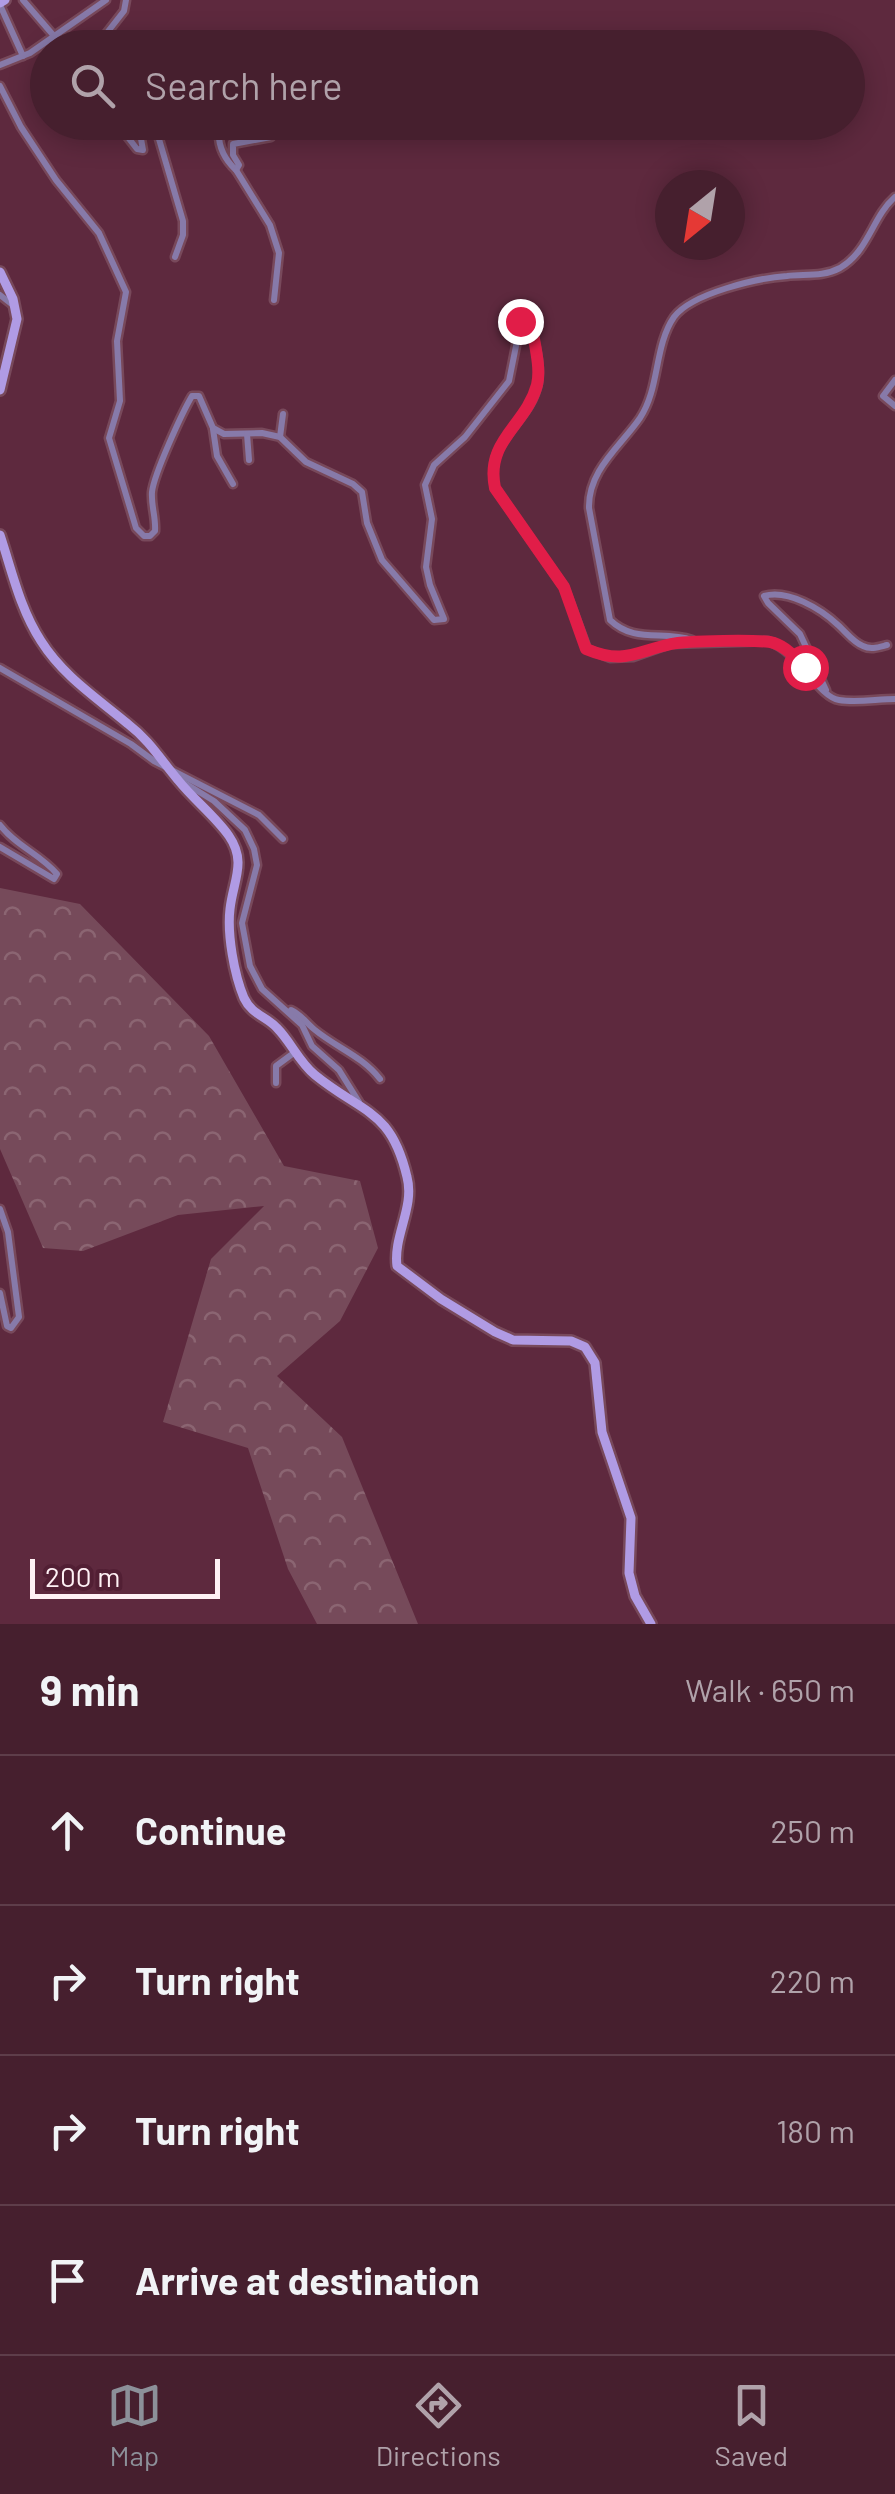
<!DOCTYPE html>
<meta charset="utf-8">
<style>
body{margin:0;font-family:Barlow,sans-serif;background:#502c3a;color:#f1f3f6}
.compass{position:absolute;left:655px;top:170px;width:90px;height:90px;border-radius:50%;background:#461f2e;box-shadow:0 5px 25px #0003;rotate:210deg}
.scale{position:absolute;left:30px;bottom:25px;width:190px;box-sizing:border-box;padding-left:10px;border:5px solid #fff1f5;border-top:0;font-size:28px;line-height:35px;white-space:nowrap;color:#fff1f5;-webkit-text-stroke:8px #521f34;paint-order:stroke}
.stop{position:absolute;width:30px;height:30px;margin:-22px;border:8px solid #e11d48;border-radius:50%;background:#fff}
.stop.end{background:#e11d48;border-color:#fff;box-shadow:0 2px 10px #0008}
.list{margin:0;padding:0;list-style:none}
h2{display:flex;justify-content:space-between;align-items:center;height:130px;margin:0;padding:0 40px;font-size:42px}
h2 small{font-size:32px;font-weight:400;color:#b0a2aa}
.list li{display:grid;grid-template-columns:65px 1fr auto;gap:30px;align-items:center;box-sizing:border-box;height:150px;padding:0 40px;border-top:2px solid #5e3d4a}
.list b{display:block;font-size:38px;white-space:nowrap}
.list em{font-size:32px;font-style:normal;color:#b0a2aa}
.icon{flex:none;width:55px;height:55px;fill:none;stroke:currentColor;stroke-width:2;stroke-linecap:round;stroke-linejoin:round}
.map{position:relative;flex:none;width:895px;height:1624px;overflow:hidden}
.search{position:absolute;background:#461f2e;box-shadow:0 5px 25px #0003;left:30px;right:30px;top:30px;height:110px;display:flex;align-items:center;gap:25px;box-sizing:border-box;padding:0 35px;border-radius:55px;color:#b0a2aa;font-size:38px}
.sheet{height:730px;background:#461f2e}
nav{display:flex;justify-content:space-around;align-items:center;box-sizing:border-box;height:140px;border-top:2px solid #5e3d4a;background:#461f2e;font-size:28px;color:#b0a2aa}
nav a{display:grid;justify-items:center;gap:5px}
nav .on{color:#8c9099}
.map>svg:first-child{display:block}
</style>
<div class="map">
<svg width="895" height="1624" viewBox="0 0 895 1624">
<defs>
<pattern id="forest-crowns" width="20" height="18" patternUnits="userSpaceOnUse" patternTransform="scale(2.5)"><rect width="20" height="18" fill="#764a5a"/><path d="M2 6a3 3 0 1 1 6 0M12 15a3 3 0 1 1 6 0" fill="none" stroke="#8b6572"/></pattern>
</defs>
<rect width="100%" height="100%" fill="#5e293e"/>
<path fill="url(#forest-crowns)" d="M0,888L80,904L209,1036L284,1166L360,1181L378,1248L340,1321L277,1376L342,1437L418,1624H317L288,1569L248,1448L163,1422L211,1259L264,1206L178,1215L83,1251L43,1248L0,1149Z"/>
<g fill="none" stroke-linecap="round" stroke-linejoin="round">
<defs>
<g id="street">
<path d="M23,0L54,36"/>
<path d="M0,5L23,56"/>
<path d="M95,48L124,11L126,0"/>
<path d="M0,65L30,53L106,0"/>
<path d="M0,86L21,127L56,180L99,233L126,292L117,341L120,401L109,438L136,528L144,536H150L155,531C156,517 151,506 152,492C154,474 182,413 192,396H199L213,428L224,434L262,433L280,437L306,462L353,484L362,492L367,523L382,560L434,620L444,619L430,585L426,567L432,519L425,485L434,465L465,437L509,381L521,321H527L532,328C535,345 541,366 538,383C530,424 484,439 495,488L564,587L587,649L610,658L633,657L670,644L768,641C799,651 818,697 839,700C857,703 877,699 895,699"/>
<path d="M116,122L137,149L143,150L138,122"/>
<path d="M154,122L183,221V235L175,257"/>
<path d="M220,122C216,141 222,157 236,170L239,165L233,155V144L271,137"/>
<path d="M236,170L270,225L279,253L274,300"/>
<path d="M0,295L14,306"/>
<path d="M895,380L883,396L895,406"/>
<path d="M213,429L217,456L233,484"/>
<path d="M247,434L249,460"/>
<path d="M280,437L283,414"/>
<path d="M692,640C663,630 635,644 610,620L589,508C588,470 620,447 640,418C660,388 654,346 674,317C692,293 758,278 787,276C806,274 823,277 840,268C869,251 872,217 895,197"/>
<path d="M0,668L131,744L154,761L259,815L283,839"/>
<path d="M826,690L800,634L768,603L764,596C788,589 821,609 838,625C846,632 853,642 863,646C871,650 879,647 887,645"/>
<path d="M183,782L214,801L245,830L254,849L257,865L242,923L250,966L262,989L302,1025L312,1046L339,1070L359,1102"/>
<path d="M0,825C16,846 40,854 57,874L54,879L0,847"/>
<path d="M291,1010C302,1015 306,1023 315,1030C337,1048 362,1056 380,1079"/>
<path d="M276,1083V1066L295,1052"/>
<path d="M0,1209L8,1232L19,1317L11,1328L7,1326L0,1293"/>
</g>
<g id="secondary">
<path d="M0,3L5,0"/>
<path d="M0,272L13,299L17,319L0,390"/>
<path d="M0,535C12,571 20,609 41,641C63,676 97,698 128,724C149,740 161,760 178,780C194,800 215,816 229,836C247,862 233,881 230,909C227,934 234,974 244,998C252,1015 266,1016 277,1028C291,1042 299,1062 315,1075C363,1114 391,1109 407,1177C415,1207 393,1236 397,1266L441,1299L495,1332L513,1340L571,1341L585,1347L595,1363L602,1432L631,1518L629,1573L635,1596L651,1624"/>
</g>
</defs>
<use href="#street" stroke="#78495b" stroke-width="11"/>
<use href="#secondary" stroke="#78495b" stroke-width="14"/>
<use href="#street" stroke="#877aa9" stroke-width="6"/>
<use href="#secondary" stroke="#b09be4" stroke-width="9"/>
</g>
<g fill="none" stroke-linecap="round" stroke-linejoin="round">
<path stroke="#e11d48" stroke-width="12" d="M520,321H527L532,328C535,346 541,369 537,385C526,426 485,440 495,488L564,587L586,649C624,665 635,652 671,644C684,641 763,639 774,643C786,647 796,658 805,667"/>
</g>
</svg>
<svg class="compass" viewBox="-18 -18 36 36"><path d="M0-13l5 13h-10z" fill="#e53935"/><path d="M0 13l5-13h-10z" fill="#b0a2aa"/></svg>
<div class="scale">200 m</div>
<div class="stop" style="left:805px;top:667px"></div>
<div class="stop end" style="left:520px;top:321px"></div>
<div class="search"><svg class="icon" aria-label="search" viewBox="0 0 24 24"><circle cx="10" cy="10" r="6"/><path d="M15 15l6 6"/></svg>Search here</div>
</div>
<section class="sheet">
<h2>9 min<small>Walk · 650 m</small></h2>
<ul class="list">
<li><svg class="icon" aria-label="ahead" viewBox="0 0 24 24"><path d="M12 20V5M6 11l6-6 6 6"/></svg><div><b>Continue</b></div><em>250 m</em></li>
<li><svg class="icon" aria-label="right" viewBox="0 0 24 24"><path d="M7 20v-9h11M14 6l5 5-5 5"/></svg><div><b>Turn right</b></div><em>220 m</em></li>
<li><svg class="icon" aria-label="right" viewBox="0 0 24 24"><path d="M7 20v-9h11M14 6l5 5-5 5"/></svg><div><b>Turn right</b></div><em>180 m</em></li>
<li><svg class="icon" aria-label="arrive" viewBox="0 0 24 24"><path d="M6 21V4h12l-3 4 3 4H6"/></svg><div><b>Arrive at destination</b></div></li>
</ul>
</section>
<nav>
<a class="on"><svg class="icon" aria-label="map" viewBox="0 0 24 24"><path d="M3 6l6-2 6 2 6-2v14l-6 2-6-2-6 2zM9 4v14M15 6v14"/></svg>Map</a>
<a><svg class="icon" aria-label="directions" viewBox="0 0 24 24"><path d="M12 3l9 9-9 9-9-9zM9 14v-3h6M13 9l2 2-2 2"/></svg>Directions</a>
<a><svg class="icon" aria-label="saved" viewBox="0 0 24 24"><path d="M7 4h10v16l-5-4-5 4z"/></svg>Saved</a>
</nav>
